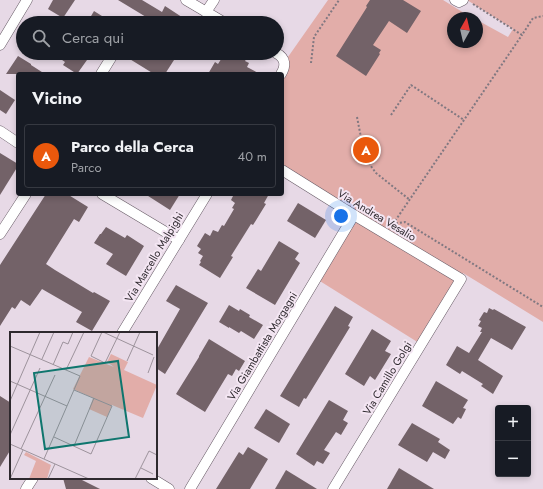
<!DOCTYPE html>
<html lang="it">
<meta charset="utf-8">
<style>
body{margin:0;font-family:Jost,sans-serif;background:#242831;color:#f1f3f6}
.controls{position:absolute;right:12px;bottom:12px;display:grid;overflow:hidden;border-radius:4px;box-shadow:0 2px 6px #0003}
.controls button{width:36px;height:36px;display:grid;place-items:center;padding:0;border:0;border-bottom:1px solid #363941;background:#171b24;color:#f1f3f6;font:20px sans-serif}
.compass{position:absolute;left:447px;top:12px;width:36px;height:36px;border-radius:50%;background:#171b24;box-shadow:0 2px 6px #0003;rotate:8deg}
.you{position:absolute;left:341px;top:216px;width:14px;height:14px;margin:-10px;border:3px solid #fff;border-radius:50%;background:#1a73e8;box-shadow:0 0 0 6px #1a73e833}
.badge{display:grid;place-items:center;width:26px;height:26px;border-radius:50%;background:#ea580c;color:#fff;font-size:13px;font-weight:700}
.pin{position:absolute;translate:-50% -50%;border:2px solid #fff;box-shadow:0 1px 4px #0006}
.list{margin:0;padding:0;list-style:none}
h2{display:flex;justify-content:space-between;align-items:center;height:52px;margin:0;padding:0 16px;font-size:17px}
h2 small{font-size:13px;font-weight:400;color:#9ea1a6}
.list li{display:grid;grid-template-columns:26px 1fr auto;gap:12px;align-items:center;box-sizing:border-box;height:64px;margin:0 8px 8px;padding:0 8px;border:1px solid #363941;border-radius:4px}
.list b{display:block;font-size:15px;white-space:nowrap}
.list p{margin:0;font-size:13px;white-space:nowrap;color:#9ea1a6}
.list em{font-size:13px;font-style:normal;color:#9ea1a6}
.icon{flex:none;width:22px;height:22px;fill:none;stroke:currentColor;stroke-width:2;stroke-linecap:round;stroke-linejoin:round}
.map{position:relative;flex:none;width:543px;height:489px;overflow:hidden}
.search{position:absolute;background:#171b24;box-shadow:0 2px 6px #0003;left:16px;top:16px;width:268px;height:44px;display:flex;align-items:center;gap:10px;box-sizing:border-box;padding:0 14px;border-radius:22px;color:#9ea1a6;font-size:15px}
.panel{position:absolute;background:#171b24;box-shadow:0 2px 6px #0003;left:16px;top:72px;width:268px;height:124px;border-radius:4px}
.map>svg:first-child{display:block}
</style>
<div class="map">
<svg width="543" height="489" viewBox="0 0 543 489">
<rect width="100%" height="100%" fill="#e7d9e6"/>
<path fill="#e2ada9" d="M328,0H443L472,18H453V42H477V20L508,37L513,29L467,0H543V322L463,273L419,343L315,278L352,217L282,173V74H276Z"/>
<g fill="#736268">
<path d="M53,0H75L63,18L48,9Z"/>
<path d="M118,0H142L162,12L165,6L191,23H156Z"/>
<path d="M370,0H403L421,11L407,33L389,21L373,45L381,50L379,53L380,54L366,76L336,56L367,7L366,6Z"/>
<path d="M94,11L113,23H87Z"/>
<path d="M52,53H77L87,60L77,74L63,65L65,62Z"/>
<path d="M120,53H163L174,60L165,74H154Z"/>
<path d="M225,53H239L247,58L245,61L249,63L247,67L260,74H208L215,62L218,64Z"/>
<path d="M18,56L31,64V65L45,74H6Z"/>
<path d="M0,90L15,100L6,114L0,110Z"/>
<path d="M0,153L18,164V166L0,195Z"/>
<path d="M46,194H67L88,207L79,222L74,219L46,264L55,270L93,293L94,292L110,301L92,331L76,322L82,312L42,289L30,306L21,300L15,309L12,307L0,326V265Z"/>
<path d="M145,194H180L170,210Z"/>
<path d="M234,194H269L264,203L266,204L253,225L251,224L231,256L233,257L220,278L199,265L201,262L200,261L203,256L198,253L201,249L197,246L205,233L210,236L213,230L218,232L222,225L224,226L234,209L232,208L235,203L231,200Z"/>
<path d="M298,203L326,220L315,238L287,221Z"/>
<path d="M106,227L125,238L127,235L144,246L126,276L106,264L113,254L94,243L100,234H101Z"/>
<path d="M279,241L299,253L295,259L300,263L275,305L246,288L258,269L261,271Z"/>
<path d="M176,285L208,303L165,374L156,368V351L180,309L166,301Z"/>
<path d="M229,305L239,311L240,309L250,315L249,317L263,325L254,339L241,331L239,333L229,327V328L219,322Z"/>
<path d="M335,306L353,317L348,326L350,327L325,368L306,399L304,398L299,407L280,396Z"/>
<path d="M489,308L493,310L494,309L526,327L512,350L491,338L478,360L503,376L493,394L481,386L483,384L462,371L460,374L446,365L457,346L469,353L482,332H480L482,328L478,326L481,321L479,320L484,312L487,313Z"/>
<path d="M372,329L391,341L385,351L391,354L375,380L370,376L364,386L345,374Z"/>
<path d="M209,339L245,361L239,371L236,369L232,376L228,374L205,412L176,394L199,357V356Z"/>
<path d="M436,381L468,400L463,408L466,409L461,419L458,417L453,424L422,406Z"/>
<path d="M0,396L11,403V449L0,467Z"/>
<path d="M329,400L348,411L343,420L348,423L341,435L336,432L324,450L330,453L323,464L317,461L314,466L296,454Z"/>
<path d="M266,409L290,424L279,443L254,428Z"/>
<path d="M412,423L440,439L438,442L450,450L445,459L433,452L427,462L398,445Z"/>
<path d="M248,447L268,459L250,489H216L239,452L243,455Z"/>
<path d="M399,468L434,489H387Z"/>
<path d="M286,470L317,489H275Z"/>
<path d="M63,478H78L100,489H66Z"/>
</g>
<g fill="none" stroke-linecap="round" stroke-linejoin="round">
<defs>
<g id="street">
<path d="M186,0L225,23"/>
<path d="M455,0L459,2L463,0"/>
<path d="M206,12L214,0"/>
<path d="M0,45L27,0"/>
<path d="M276,53C286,58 286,66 281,74"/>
<path d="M101,74L114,53"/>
<path d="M0,131L18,143"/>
<path d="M282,170L354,215L461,279L333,489"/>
<path d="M102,194L179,240"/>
<path d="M0,234L26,194"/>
<path d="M122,333L207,194"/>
<path d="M151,478L169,489"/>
<path d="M26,489L33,478"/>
<path d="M190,489L354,215"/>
</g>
</defs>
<use href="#street" stroke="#675b66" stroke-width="11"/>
<g stroke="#817881" stroke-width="2" stroke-dasharray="2 2" stroke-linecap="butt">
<path d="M473,4L522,35L533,18L543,16"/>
<path d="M311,63L314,37L339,0"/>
<path d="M391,115L411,85L464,120"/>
<path d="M357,117L365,158L376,173L410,200"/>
<path d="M392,224L405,222L543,307"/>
<path d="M393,224L522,35"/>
</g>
<use href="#street" stroke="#fff" stroke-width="10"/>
</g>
<g text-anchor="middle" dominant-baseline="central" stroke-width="4" stroke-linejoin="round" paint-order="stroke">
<g font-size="11" fill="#2e292e" stroke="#f4e6f3">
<text transform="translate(377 215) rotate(31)">Via Andrea Vesalio</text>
<text transform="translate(154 257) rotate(-59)">Via Marcello Malpighi</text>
<text transform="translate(262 346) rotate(-59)">Via Giambattista Morgagni</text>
<text transform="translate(387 378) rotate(-59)">Via Camillo Golgi</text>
</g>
</g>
<g transform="translate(10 332)">
<rect width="147" height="147" fill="#e7d9e6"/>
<path d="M101,22L118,30L114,38L147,53L133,86L102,73L97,85L79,77L83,66L63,57L79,25L104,35L97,30ZM16,120L41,133L37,147H19L26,129L14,123Z" fill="#e2ada9"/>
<path fill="none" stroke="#9d939c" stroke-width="1" d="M92,0L81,24L95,31L110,0M93,0L143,23M0,14L70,44L34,127M32,27L44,0M117,29L130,0M43,33L53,10L58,12L63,0M56,38L74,0M138,41L144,25M0,49L57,74M0,69L30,0M0,103L30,36M44,105L81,122L102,74L64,58M0,112L79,147M64,114L84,66M11,117L45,43M131,136L143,142M0,147L13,118M38,147L45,132M125,147L139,119L147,123"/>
<path fill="#0f766e" fill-opacity="0.15" stroke="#0f766e" stroke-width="2" d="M108,29L119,105L35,117L24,41Z"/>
<rect width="147" height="147" fill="none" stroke="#2e292e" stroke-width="2"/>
</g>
</svg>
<div class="controls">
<button>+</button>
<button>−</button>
</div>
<svg class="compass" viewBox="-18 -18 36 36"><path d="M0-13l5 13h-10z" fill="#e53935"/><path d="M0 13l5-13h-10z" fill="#9ea1a6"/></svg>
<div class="you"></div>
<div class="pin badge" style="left:366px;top:150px">A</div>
<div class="search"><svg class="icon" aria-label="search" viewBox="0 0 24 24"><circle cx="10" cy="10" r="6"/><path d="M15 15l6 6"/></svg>Cerca qui</div>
<section class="panel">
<h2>Vicino<small></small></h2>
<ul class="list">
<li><span class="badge">A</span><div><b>Parco della Cerca</b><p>Parco</p></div><em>40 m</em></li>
</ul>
</section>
</div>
